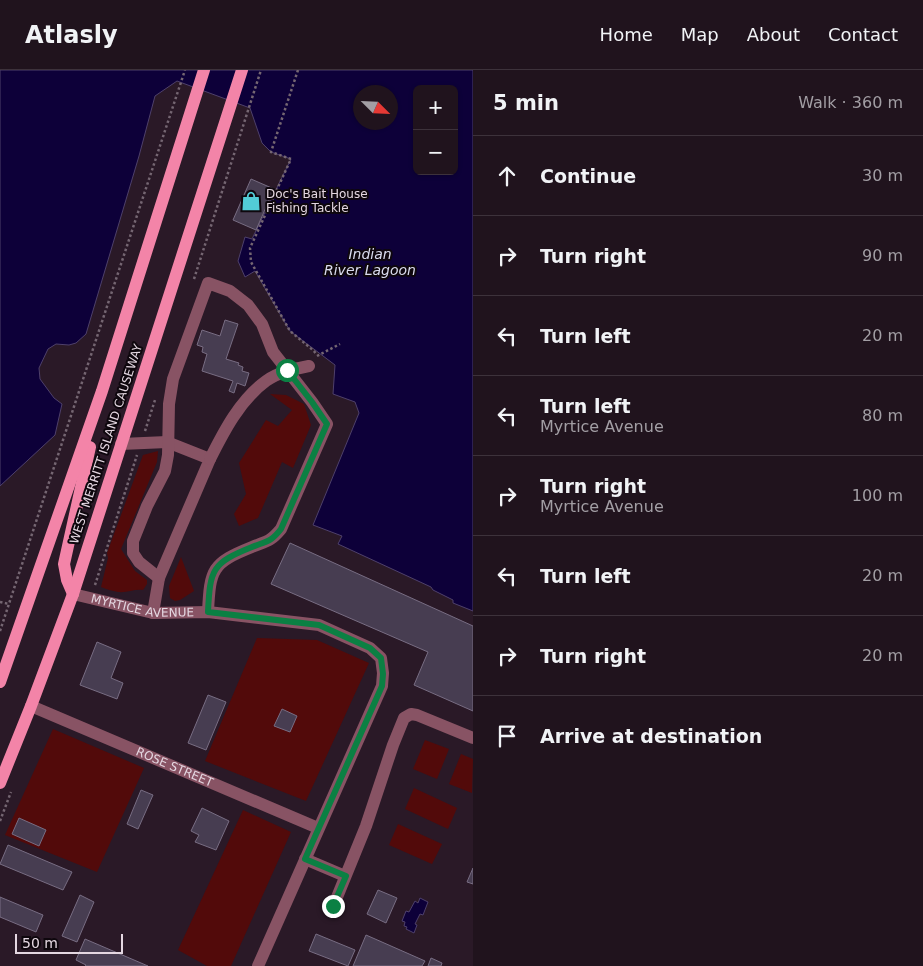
<!DOCTYPE html>
<meta charset="utf-8">
<style>
body{margin:0;font-family:"DejaVu Sans",sans-serif;background:#2d202a;color:#f1f3f6}
.controls{position:absolute;right:15px;top:15px;display:grid;overflow:hidden;border-radius:8px;box-shadow:0 1px 4px #0004}
.controls button{width:45px;height:45px;display:grid;place-items:center;padding:0;border:0;border-bottom:1px solid #3d323b;background:#20131d;color:#f1f3f6;font:25px sans-serif}
.compass{position:absolute;left:353px;top:15px;width:45px;height:45px;border-radius:50%;background:#20131d;box-shadow:0 1px 4px #0004;rotate:114deg}
.scale{position:absolute;left:15px;bottom:12px;width:108px;box-sizing:border-box;padding-left:5px;border:2px solid #e4d7e1;border-top:0;font-size:14px;line-height:18px;white-space:nowrap;color:#e4d7e1;-webkit-text-stroke:4px #0e070d;paint-order:stroke}
.stop{position:absolute;width:15px;height:15px;margin:-11px;border:4px solid #0b8043;border-radius:50%;background:#fff}
.stop.end{background:#0b8043;border-color:#fff;box-shadow:0 1px 5px #0008}
.list{margin:0;padding:0;list-style:none}
h2{display:flex;justify-content:space-between;align-items:center;height:65px;margin:0;padding:0 20px;font-size:21px}
h2 small{font-size:16px;font-weight:400;color:#a29ea4}
.list li{display:grid;grid-template-columns:32px 1fr auto;gap:15px;align-items:center;box-sizing:border-box;height:80px;padding:0 20px;border-top:1px solid #3d323b}
.list b{display:block;font-size:19px;white-space:nowrap}
.list p{margin:0;font-size:16px;white-space:nowrap;color:#a29ea4}
.list em{font-size:16px;font-style:normal;color:#a29ea4}
.icon{flex:none;width:28px;height:28px;fill:none;stroke:currentColor;stroke-width:2;stroke-linecap:round;stroke-linejoin:round}
.map{position:relative;flex:none;width:473px;height:896px;overflow:hidden}
header{display:flex;align-items:center;gap:30px;box-sizing:border-box;height:70px;padding:0 25px;background:#20131d;border-bottom:1px solid #3d323b}
header strong{font-size:24px}
nav{display:flex;gap:28px;margin-inline-start:auto;font-size:18px}
main{display:flex}
aside{flex:1;background:#20131d}
.map>svg:first-child{display:block}
</style>
<header>
<strong>Atlasly</strong>
<nav><a>Home</a><a>Map</a><a>About</a><a>Contact</a></nav>
</header>
<main>
<div class="map">
<svg width="473" height="896" viewBox="0 0 473 896">
<rect width="100%" height="100%" fill="#2a1927"/>
<g fill="#520a0a">
<path d="M270,324L286,325L304,334L311,355L293,398L282,392L258,448L239,456L234,444L246,424L239,393L266,350L278,356L292,340Z"/>
<path d="M158,381L157,392L121,479L135,501L147,510V514L143,520C134,519 127,523 118,522C112,521 106,519 101,517L108,488L107,483L143,385Z"/>
<path d="M181,487L194,521L180,530L175,531L170,528L169,516Z"/>
<path d="M257,568L317,570L369,593L306,731L205,691Z"/>
<path d="M53,659L144,698L97,802L5,765Z"/>
<path d="M425,670L449,679L437,709L413,699Z"/>
<path d="M461,684L473,689L472,723L449,714Z"/>
<path d="M414,718L457,738L448,759L405,739Z"/>
<path d="M243,740L291,762L231,896H207L178,880Z"/>
<path d="M398,754L442,774L432,794L389,775Z"/>
</g>
<g fill="#0d0039" stroke="#4e406b" fill-rule="evenodd">
<path d="M0,0H473V541L453,533V530L433,520L431,517L338,474L342,466L313,455L359,343L355,332L333,324L335,295L290,261L255,201L245,207L238,191L245,167L252,169L291,89L271,82L262,73L250,38L177,11L155,26L139,86L86,264L76,273L69,275L56,274L48,279L39,298L40,309L54,328L62,334L55,365L0,416ZM417,19H454V101H417ZM360,22H390V52H360Z"/>
<path d="M420,828L428,832L423,845L420,844L415,854L417,855L414,863L406,859L407,857L404,856L405,852L402,851L406,841L409,842L415,831L418,833Z"/>
</g>
<g fill="#473d51" stroke="#786d83">
<path d="M251,109L274,119L256,160L233,150Z"/>
<path d="M225,250L238,254L226,289L239,293L238,295L243,297L242,301L249,303L245,316L237,313L234,323L229,321L233,311L202,301L207,284L202,282L203,277L197,275L202,260L220,266Z"/>
<path d="M290,473L473,556V641L414,615L428,582L271,514Z"/>
<path d="M97,572L121,582L111,608L123,613L117,629L80,615Z"/>
<path d="M208,625L226,632L206,680L188,673Z"/>
<path d="M282,639L297,646L290,662L274,656Z"/>
<path d="M141,720L153,725L138,759L127,754Z"/>
<path d="M202,738L229,751L216,780L195,772L199,765L191,761Z"/>
<path d="M19,748L46,760L39,776L12,764Z"/>
<path d="M8,775L72,802L63,820L0,794Z"/>
<path d="M473,798V814L467,812Z"/>
<path d="M378,820L397,828L386,853L367,844Z"/>
<path d="M80,825L94,832L77,872L62,866Z"/>
<path d="M0,827L43,845L36,862L0,847Z"/>
<path d="M316,864L355,880L348,896L309,881Z"/>
<path d="M366,865L425,891L422,896H353Z"/>
<path d="M85,869L148,896H85L86,895L76,890Z"/>
<path d="M431,888L442,893L441,896H428Z"/>
</g>
<g fill="none" stroke-linecap="round" stroke-linejoin="round">
<g stroke="#756672" stroke-width="2.5" stroke-dasharray="2.5 2.5" stroke-linecap="butt">
<path d="M298,0L271,82L291,89L250,178L251,192L290,261L314,281L316,284"/>
<path d="M194,209L261,0"/>
<path d="M317,286L340,274"/>
<path d="M145,361L155,330"/>
<path d="M95,515L137,385"/>
<path d="M0,532L9,534"/>
<path d="M0,561L185,0"/>
<path d="M0,751L11,722"/>
</g>
<g stroke="#885364" stroke-width="12">
<path d="M121,374L167,372L210,389L159,508L153,543"/>
<path d="M210,389C224,361 240,330 266,311C278,302 294,299 309,296"/>
<path d="M159,508L139,492L133,483V471L147,436L165,401L168,385L169,334L173,309L208,213L230,221L248,235L262,254L273,282L312,332L327,354L281,459C270,472 267,471 252,477C212,493 210,499 208,542"/>
<path id="s1" d="M73,524L153,543L208,542L319,555L370,578L381,588L383,603L382,616L258,896"/>
<path id="s2" d="M31,636L318,758"/>
<path d="M305,789L345,806"/>
<path d="M333,837L366,756L393,675L404,648L411,644L417,645L473,668"/>
</g>
<g stroke="#f384a8" stroke-width="12">
<path d="M73,524L67,510L64,494L90,377"/>
<path d="M0,612L102,321L204,0"/>
<path d="M0,713L31,636L73,524L242,0"/>
</g>
</g>
<g fill="none" stroke-linecap="round" stroke-linejoin="round">
<path stroke="#0b8043" stroke-width="6" d="M287,300L312,332L327,354L281,459C271,472 267,471 252,477C212,493 210,499 208,542L319,555L370,578L381,588L383,604L382,616L305,789L346,806L333,836"/>
</g>
<defs>
<symbol id="shop-bare" viewBox="-9 -9 18 18"><path d="M-5-2.5h2.3a2.7 3.5 0 0 1 5.4 0H5L5.5 6h-11ZM-1.5-2.5h3a1.5 2.3 0 0 0-3 0Z" fill="#52ccd6" stroke="#0e070d" stroke-width="2.5" paint-order="stroke"/></symbol>
</defs>
<g fill-rule="evenodd">
<use href="#shop-bare" x="237" y="117" width="28" height="28"/>
</g>
<g text-anchor="middle" dominant-baseline="central" stroke-width="4" stroke-linejoin="round" paint-order="stroke">
<g font-size="12" fill="#e4d7e1" stroke="#0e070d" text-anchor="start">
<text x="266" y="124">Doc's Bait House<tspan x="266" dy="14">Fishing Tackle</tspan></text>
</g>
<g font-size="12" fill="#e4d7e1" stroke="#0e070d">
<text transform="translate(106 374) rotate(-72)">WEST MERRITT ISLAND CAUSEWAY</text>
<text stroke="none"><textPath href="#s1" startOffset="71">MYRTICE AVENUE</textPath></text>
<text stroke="none"><textPath href="#s2" startOffset="156">ROSE STREET</textPath></text>
</g>
<g font-size="14" font-style="italic" fill="#d9dbef" stroke="#0e070d">
<text x="370" y="184">Indian<tspan x="370" dy="16">River Lagoon</tspan></text>
</g>
</g>
</svg>
<div class="controls">
<button>+</button>
<button>−</button>
</div>
<svg class="compass" viewBox="-18 -18 36 36"><path d="M0-13l5 13h-10z" fill="#e53935"/><path d="M0 13l5-13h-10z" fill="#a29ea4"/></svg>
<div class="scale">50 m</div>
<div class="stop" style="left:287px;top:300px"></div>
<div class="stop end" style="left:333px;top:836px"></div>
</div>
<aside>
<h2>5 min<small>Walk · 360 m</small></h2>
<ul class="list">
<li><svg class="icon" aria-label="ahead" viewBox="0 0 24 24"><path d="M12 20V5M6 11l6-6 6 6"/></svg><div><b>Continue</b></div><em>30 m</em></li>
<li><svg class="icon" aria-label="right" viewBox="0 0 24 24"><path d="M7 20v-9h11M14 6l5 5-5 5"/></svg><div><b>Turn right</b></div><em>90 m</em></li>
<li><svg class="icon" aria-label="left" viewBox="0 0 24 24"><path d="M17 20v-9H6M10 6l-5 5 5 5"/></svg><div><b>Turn left</b></div><em>20 m</em></li>
<li><svg class="icon" aria-label="left" viewBox="0 0 24 24"><path d="M17 20v-9H6M10 6l-5 5 5 5"/></svg><div><b>Turn left</b><p>Myrtice Avenue</p></div><em>80 m</em></li>
<li><svg class="icon" aria-label="right" viewBox="0 0 24 24"><path d="M7 20v-9h11M14 6l5 5-5 5"/></svg><div><b>Turn right</b><p>Myrtice Avenue</p></div><em>100 m</em></li>
<li><svg class="icon" aria-label="left" viewBox="0 0 24 24"><path d="M17 20v-9H6M10 6l-5 5 5 5"/></svg><div><b>Turn left</b></div><em>20 m</em></li>
<li><svg class="icon" aria-label="right" viewBox="0 0 24 24"><path d="M7 20v-9h11M14 6l5 5-5 5"/></svg><div><b>Turn right</b></div><em>20 m</em></li>
<li><svg class="icon" aria-label="arrive" viewBox="0 0 24 24"><path d="M6 21V4h12l-3 4 3 4H6"/></svg><div><b>Arrive at destination</b></div></li>
</ul>
</aside>
</main>
